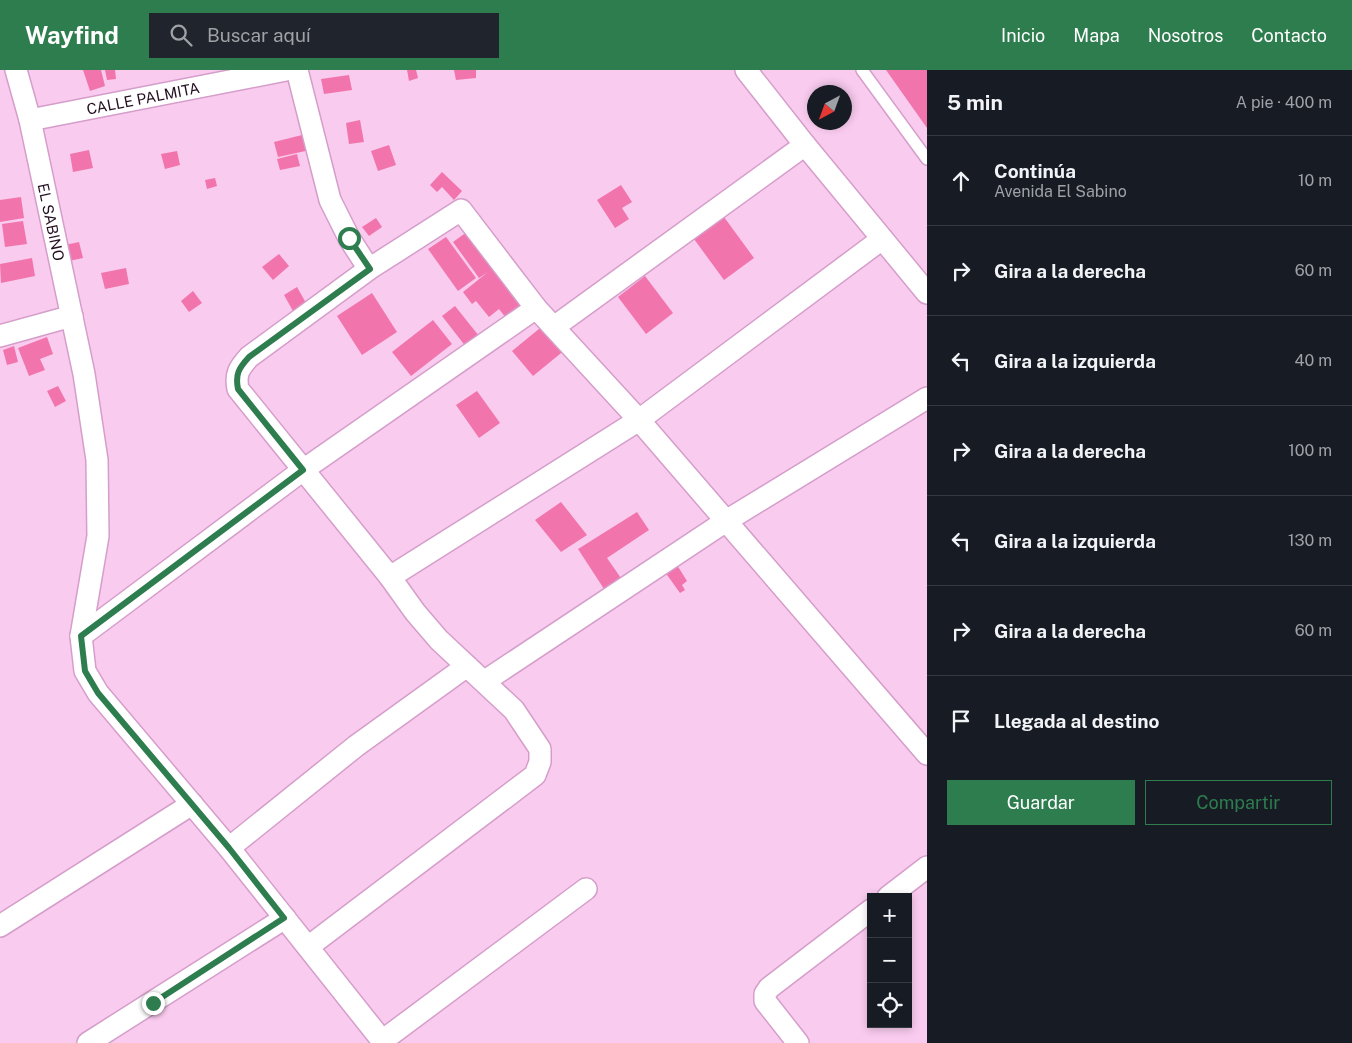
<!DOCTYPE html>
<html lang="es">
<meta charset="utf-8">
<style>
body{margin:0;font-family:"Public Sans",sans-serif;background:#20242c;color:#f1f3f6}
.controls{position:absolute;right:15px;bottom:15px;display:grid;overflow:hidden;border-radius:0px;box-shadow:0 2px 8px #0003}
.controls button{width:45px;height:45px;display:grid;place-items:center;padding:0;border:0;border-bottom:1px solid #363941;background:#171b24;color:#f1f3f6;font:25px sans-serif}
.compass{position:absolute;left:807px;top:15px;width:45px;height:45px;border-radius:50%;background:#171b24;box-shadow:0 2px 8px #0003;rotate:221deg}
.stop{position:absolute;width:15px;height:15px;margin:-11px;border:4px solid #2d7d4e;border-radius:50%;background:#fff}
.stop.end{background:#2d7d4e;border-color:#fff;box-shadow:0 1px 5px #0008}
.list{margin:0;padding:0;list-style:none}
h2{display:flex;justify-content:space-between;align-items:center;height:65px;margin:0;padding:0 20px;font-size:21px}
h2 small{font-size:16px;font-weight:400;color:#9ea1a6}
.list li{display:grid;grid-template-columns:32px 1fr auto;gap:15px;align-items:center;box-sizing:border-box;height:90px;padding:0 20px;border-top:1px solid #363941}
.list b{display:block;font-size:19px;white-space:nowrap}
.list p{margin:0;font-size:16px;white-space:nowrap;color:#9ea1a6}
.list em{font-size:16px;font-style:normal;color:#9ea1a6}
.actions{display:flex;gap:10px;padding:15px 20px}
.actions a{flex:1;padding:11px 0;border:1px solid #2d7d4e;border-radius:0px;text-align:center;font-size:18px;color:#2d7d4e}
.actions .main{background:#2d7d4e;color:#fff}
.icon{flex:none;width:28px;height:28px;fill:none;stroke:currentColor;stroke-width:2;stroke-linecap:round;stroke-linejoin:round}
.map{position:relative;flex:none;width:927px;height:973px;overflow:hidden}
header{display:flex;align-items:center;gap:30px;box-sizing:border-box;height:70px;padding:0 25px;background:#2d7d4e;color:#fff}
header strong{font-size:24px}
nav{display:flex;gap:28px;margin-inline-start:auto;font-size:18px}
.search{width:350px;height:45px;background:#20242c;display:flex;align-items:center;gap:12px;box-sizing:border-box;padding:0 18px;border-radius:0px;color:#9ea1a6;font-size:19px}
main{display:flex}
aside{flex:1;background:#171b24}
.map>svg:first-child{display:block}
</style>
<header>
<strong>Wayfind</strong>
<div class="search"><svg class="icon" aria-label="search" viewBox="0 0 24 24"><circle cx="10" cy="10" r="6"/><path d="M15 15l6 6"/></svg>Buscar aquí</div>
<nav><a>Inicio</a><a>Mapa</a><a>Nosotros</a><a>Contacto</a></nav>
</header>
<main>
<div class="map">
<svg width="927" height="973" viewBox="0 0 927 973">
<rect width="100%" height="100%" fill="#f9cbef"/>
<g fill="#f274ac">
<path d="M83,0H101L105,16L90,21Z"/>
<path d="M105,0H115L116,9L107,10Z"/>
<path d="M407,0H416L418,8L409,11Z"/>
<path d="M454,0H476V8L456,10Z"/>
<path d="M886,0H927V58Z"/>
<path d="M349,5L352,20L324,24L321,9Z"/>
<path d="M360,50L364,72L349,74L346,53Z"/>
<path d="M306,64L310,80L278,87L274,72Z"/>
<path d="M389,75L396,95L378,101L371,81Z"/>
<path d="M89,80L93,98L73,102L70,84Z"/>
<path d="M177,81L180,95L165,99L161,84Z"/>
<path d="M297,84L300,96L280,100L277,89Z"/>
<path d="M442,102L462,121L454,130L442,117L437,122L430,115Z"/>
<path d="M215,108L217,116L207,119L205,110Z"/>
<path d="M621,115L632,132L622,138L629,149L615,158L597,130Z"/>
<path d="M21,127L24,148L0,152V130Z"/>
<path d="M724,147L754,188L724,210L694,169Z"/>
<path d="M376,148L382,157L369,166L362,157Z"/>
<path d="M23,151L27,174L5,177L2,154Z"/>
<path d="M471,159L530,237L510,253L499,239L489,247L476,231L472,234L463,222L488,202L479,208L453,172Z"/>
<path d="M446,167L476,208L458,221L428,179Z"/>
<path d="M79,172L83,188L69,191L65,175Z"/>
<path d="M279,184L289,196L273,210L262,197Z"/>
<path d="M32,188L35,206L1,213L0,194Z"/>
<path d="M126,198L129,214L105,219L101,203Z"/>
<path d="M645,206L673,243L646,264L618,227Z"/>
<path d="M297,217L306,233L293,241L284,225Z"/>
<path d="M193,221L202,233L189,242L181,231Z"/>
<path d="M372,223L397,262L362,285L337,246Z"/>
<path d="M455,236L483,271L470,282L442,246Z"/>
<path d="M433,250L452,274L411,306L392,282Z"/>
<path d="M545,254L566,279L533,306L512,281Z"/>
<path d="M47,267L53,284L40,289L45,300L29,306L18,278Z"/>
<path d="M14,276L18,292L7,295L3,280Z"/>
<path d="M58,316L66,331L55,337L47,321Z"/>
<path d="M477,321L500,353L479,368L456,335Z"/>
<path d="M561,432L587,465L561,482L535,450Z"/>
<path d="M637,442L649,460L607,488L623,511L606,522L578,479Z"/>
<path d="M677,495L687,511L682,515L685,520L680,523L665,502Z"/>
</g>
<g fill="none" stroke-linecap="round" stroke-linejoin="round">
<defs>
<path id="lane" d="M862,0L927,89"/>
<g id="street">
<path id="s1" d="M16,0L30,50L84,304L97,390L98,466L81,566L85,601L98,623L229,778L384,973"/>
<path d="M297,0L330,130L349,168L369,199"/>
<path d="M746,0L805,75L927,223"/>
<path id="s2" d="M30,50L286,0"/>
<path d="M554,257L805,75"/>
<path d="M0,266L72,246"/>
<path d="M390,507L639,350L882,169"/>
<path d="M81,566L303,400L536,238"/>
<path d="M485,611L726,451L927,328"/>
<path d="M229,778L356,676L467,596"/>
<path d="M888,827L927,797"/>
<path d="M0,856L192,734"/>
<path d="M308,877L535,705L540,692V679L514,640L439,570L415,542L390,507L238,319C235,304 239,298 249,287L369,199L461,140L536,238L639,350L927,684"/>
<path d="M382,971L586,819"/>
<path d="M88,973L285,848"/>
<path d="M798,973L765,931V924L769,918L871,840"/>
</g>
</defs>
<use href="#lane" stroke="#d59eca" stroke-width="14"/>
<use href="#street" stroke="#d59eca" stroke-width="24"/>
<use href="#lane" stroke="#fff" stroke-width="11"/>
<use href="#street" stroke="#fff" stroke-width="21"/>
</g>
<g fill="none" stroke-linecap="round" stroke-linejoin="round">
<path stroke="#2d7d4e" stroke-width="6" d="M153,933L284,848L229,778L98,623L85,601L81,566L303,400L238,319C235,304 239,298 249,287L370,199L349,168"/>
</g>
<g text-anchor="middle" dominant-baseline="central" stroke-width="4.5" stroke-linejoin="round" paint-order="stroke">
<g font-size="15" fill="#241021" stroke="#f9cbef">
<text stroke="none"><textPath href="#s2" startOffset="115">CALLE PALMITA</textPath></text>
<text stroke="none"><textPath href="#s1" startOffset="156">EL SABINO</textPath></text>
</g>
</g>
</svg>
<div class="controls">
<button>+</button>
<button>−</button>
<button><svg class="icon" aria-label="locate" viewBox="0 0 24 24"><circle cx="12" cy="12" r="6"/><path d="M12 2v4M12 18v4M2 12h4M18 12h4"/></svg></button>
</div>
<svg class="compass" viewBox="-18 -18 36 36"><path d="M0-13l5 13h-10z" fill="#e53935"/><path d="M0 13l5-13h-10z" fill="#9ea1a6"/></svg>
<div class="stop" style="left:349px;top:168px"></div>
<div class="stop end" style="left:153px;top:933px"></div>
</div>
<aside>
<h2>5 min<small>A pie · 400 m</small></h2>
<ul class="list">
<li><svg class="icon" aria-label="ahead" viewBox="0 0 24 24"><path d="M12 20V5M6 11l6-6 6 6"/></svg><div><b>Continúa</b><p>Avenida El Sabino</p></div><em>10 m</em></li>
<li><svg class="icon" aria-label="right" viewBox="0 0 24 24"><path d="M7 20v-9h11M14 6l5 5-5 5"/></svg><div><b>Gira a la derecha</b></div><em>60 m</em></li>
<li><svg class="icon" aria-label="left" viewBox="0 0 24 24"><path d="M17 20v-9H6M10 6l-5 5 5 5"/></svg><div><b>Gira a la izquierda</b></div><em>40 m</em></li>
<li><svg class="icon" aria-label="right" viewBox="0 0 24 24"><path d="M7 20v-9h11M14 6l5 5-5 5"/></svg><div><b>Gira a la derecha</b></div><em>100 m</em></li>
<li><svg class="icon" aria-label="left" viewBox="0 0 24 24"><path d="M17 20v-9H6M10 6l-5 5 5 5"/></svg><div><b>Gira a la izquierda</b></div><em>130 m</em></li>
<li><svg class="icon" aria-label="right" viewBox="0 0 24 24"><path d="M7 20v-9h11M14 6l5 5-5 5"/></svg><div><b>Gira a la derecha</b></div><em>60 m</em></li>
<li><svg class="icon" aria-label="arrive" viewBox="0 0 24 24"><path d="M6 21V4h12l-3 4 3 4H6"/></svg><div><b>Llegada al destino</b></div></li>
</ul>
<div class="actions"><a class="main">Guardar</a><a>Compartir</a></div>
</aside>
</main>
